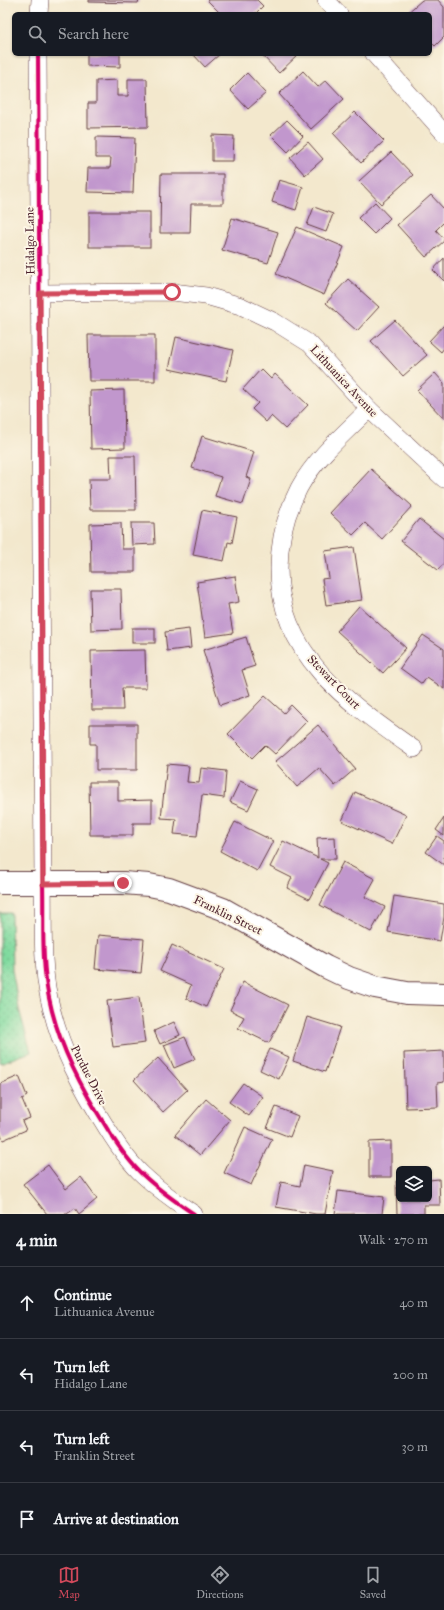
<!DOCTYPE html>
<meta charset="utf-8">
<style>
body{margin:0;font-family:"IM FELL Great Primer",serif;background:#242831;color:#f1f3f6}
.controls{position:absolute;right:12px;bottom:12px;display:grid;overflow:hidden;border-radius:6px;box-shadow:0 1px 3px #0004}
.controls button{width:36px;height:36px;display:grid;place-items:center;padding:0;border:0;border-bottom:1px solid #363941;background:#171b24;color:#f1f3f6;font:20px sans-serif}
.stop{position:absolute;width:12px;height:12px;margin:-9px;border:3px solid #d1495b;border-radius:50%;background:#fff}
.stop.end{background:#d1495b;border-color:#fff;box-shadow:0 1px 4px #0008}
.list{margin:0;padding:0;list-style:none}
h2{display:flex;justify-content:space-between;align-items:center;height:52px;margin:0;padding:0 16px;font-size:17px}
h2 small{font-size:13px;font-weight:400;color:#9ea1a6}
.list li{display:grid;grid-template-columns:26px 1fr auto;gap:12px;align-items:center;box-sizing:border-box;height:72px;padding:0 16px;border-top:1px solid #363941}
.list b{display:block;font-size:15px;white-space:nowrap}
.list p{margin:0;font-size:13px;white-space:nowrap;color:#9ea1a6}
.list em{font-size:13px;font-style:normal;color:#9ea1a6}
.icon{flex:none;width:22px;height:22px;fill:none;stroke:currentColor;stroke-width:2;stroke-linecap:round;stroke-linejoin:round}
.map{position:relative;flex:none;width:444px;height:1214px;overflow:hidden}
.search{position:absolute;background:#171b24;box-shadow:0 1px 3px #0004;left:12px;right:12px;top:12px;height:44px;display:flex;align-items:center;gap:10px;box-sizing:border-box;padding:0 14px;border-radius:6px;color:#9ea1a6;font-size:15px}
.sheet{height:340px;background:#171b24}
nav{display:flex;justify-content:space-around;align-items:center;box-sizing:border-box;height:56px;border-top:1px solid #363941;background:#171b24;font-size:11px;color:#9ea1a6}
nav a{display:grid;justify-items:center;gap:2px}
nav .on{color:#d1495b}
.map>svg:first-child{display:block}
</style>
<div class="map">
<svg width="444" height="1214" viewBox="0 0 444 1214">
<defs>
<pattern id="grass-dots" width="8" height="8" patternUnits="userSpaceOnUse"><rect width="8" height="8" fill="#80da9f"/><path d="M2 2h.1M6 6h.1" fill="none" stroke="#70bb89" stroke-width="1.8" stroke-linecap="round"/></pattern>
</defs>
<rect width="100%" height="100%" fill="#fcf5e5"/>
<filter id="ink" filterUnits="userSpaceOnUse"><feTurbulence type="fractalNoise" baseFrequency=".025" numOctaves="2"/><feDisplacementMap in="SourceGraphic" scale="8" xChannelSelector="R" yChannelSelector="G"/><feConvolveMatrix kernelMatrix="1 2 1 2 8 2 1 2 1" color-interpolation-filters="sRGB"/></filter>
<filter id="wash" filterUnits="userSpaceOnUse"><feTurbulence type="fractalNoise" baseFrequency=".012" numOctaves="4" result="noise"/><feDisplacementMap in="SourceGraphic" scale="16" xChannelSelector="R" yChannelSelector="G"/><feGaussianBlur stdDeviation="0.9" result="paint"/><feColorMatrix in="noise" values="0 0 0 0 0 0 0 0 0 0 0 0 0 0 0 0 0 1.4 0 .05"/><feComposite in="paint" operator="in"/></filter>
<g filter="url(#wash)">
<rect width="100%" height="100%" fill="#f3e8cd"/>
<path fill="url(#grass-dots)" stroke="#657c65" d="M0,913H11L12,969L19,1009L31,1052L0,1063Z"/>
<g id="blocks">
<g fill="#c197cd">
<path d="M89,0H139L138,3L89,2Z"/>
<path d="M207,0H257L263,6L255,14H221Z"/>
<path d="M422,0H438L444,7V37L435,46L430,41V14H406Z"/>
<path d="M87,54H120V67L87,66Z"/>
<path d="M193,54H220L205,67Z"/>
<path d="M261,54H299L279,73Z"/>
<path d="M303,71L318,87L326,80L344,99L311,129L279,94Z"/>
<path d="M247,73L266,93L248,109L230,90Z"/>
<path d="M128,79H147L148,127L88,128V103H96V81L117,80V96H128Z"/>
<path d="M355,112L384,141L361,163L333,133Z"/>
<path d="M287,120L303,136L288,152L271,135Z"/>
<path d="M212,135L234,136L233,161H212Z"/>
<path d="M96,137L135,138L133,193L87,192L88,168H110L111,158H96Z"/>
<path d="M308,142L323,159L305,175L290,158Z"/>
<path d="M391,152L413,175L381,204L359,181Z"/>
<path d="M161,174H223V204H191L190,233H160Z"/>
<path d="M279,180L303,187L296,210L272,202Z"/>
<path d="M431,195L444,209V222L436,230L444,239V241L426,257L397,225Z"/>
<path d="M375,202L390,218L374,234L358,218Z"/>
<path d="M314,207L333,214L326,232L307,225Z"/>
<rect x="89" y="212" width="61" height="35"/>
<path d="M232,218L278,232L268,263L222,250Z"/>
<path d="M297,227L344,247L324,295L276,274Z"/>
<path d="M444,258V281L433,270Z"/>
<path d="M348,279L379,307L357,331L326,303Z"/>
<path d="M395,320L427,355L403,376L371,341Z"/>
<path d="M444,325V348L441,352L429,341Z"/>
<path d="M88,335H155V381H89Z"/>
<path d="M176,337L233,350L226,381L169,369Z"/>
<path d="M261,369L271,379L275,374L308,405L285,429L271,416L266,422L252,409L258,403L243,389Z"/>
<path d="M435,373L444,383V419L417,390Z"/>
<path d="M124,390L125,448L91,449L90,391Z"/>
<path d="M202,436L254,452L246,477L251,479L243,504L215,496L221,477L192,468Z"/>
<path d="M110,456H135L136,510H90L89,479H111Z"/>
<path d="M371,469L412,506L382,539L365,523L353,535L330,513Z"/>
<path d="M202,510L237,517L232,543L228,542L224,561L193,555Z"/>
<path d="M419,519L444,539V563L438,570L401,541Z"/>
<path d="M121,523L122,549H135V572H91L90,524Z"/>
<path d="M131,523H154L155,544L132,545Z"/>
<path d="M354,547L362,600L326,605L322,579L329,578L325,551Z"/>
<path d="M235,576L239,602L228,604L233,633L205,637L197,582Z"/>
<path d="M90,589H121L122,629L91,630Z"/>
<path d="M359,606L406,648L383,673L337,631Z"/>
<rect x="132" y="628" width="23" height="15"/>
<path d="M189,629L191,648L167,651L165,632Z"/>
<path d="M423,635L444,649V689L427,677L422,684L400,668Z"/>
<path d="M246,637L255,666L242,670L250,695L220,705L203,650Z"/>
<path d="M145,650L146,688H122L123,710H92L91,651Z"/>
<path d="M265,696L284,713L291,705L307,721L275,754L265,745L252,758L228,734Z"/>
<path d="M90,724H137V770H96V744H90Z"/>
<path d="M318,725L355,769L335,786L319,768L297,787L275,762Z"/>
<path d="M167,764L189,766L187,782L199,783L201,768L226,771L224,798L202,795L197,836L174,834L176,819L161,818Z"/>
<path d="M240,781L258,789L248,810L230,802Z"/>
<path d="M89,782H118V801L152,800V823H133V835H90Z"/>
<path d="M355,792L406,815L392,844L342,821Z"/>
<path d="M444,818V836L436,830Z"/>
<path d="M235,822L273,841L257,871L220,851Z"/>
<path d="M437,836L444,841V865L426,852Z"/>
<path d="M335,837L336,859H320L328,863L309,899L287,888L292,878L270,867L283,841L318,858L317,838Z"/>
<path d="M343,862L375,879L365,897L385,907L371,932L320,905Z"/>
<path d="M394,896L444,904V917L440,941L388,932Z"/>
<path d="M98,935L144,939L141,973L95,969Z"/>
<path d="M172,945L224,969L206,1007L186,998L191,985L160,971Z"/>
<path d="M243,982L288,1005L269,1043L238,1028L244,1017L230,1010Z"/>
<path d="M139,997L145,1043L113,1047L107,1001Z"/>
<path d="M307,1017L340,1027L325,1072L293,1061Z"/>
<path d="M174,1022L180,1035L160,1044L154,1031Z"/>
<path d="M185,1037L195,1059L174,1068L164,1045Z"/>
<path d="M270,1049L289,1057L279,1079L260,1070Z"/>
<path d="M444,1051V1082L437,1083L438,1107L406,1108L404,1053Z"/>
<path d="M158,1058L187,1090L163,1112L134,1080Z"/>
<path d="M19,1076L27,1096L22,1099L30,1118L22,1121L26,1130L3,1140L0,1133V1084Z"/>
<path d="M243,1083L263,1097L249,1116L229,1102Z"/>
<path d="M206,1099L230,1120L200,1155L175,1135Z"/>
<path d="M276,1107L298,1116L290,1137L267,1128Z"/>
<path d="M245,1127L272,1139L251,1185L224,1173Z"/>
<path d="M391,1141V1177H369V1142Z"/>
<path d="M48,1165L66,1189L81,1177L97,1199L79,1214L75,1208L67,1214H47L23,1184Z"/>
<path d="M304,1165L333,1171L325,1214H316L276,1207L281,1182L300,1186Z"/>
<path d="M439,1179L440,1205H424V1214H397L396,1181H399V1199H429V1180Z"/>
<path d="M338,1191L384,1197L382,1214H335Z"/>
</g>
</g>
</g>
<g filter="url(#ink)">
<use href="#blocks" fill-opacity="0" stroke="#633d43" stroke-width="1"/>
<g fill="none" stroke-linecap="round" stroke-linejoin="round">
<defs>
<g id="street">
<path d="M326,0L339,14"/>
<path d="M39,14L40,0"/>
<path d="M38,54L43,884C44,922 41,961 49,998C59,1047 82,1089 108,1130C118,1146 130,1163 143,1175C159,1190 176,1202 194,1214"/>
<path d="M374,54L444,133"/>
<path d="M40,293L172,292L206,296L241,306L275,322L310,344L369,409L444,479"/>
<path d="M369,409C345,433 316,457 299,488C286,513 279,540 279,569C279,656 350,704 414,749"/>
</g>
<path id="secondary" d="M0,883H123L149,885L169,889L223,909L326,967L349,978L375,987L407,993L444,994"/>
</defs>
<use href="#street" stroke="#633d43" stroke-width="18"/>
<use href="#secondary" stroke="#633d43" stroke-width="24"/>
<use href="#street" stroke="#fff" stroke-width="17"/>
<use href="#secondary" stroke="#fff" stroke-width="22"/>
<defs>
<path id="cycleway" d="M38,54L43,884C44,922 41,961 49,998C59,1047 82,1089 108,1130C118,1146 130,1163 143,1175C159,1190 176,1202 194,1214"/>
</defs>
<use href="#cycleway" stroke="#fcf5e5" stroke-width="6"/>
<use href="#cycleway" stroke="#d6006c" stroke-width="4"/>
</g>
</g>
<g fill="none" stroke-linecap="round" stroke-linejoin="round" filter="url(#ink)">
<path stroke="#d1495b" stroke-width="5" d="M123,883L43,884L40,293L172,292"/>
</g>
<g text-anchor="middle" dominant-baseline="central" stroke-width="4" stroke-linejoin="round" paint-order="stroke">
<g font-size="12" fill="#4a1f2b" stroke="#fcf5e5">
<text transform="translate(30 241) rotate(-91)">Hidalgo Lane</text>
<text transform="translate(344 381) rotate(47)">Lithuanica Avenue</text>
<text transform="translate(334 682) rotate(46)">Stewart Court</text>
<text transform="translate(228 915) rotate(26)">Franklin Street</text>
<text transform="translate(89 1075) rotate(63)">Purdue Drive</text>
</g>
</g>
</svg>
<div class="controls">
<button><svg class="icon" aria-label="layers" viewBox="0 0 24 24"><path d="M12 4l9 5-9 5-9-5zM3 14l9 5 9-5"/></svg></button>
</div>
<div class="stop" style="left:172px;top:292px"></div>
<div class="stop end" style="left:123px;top:883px"></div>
<div class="search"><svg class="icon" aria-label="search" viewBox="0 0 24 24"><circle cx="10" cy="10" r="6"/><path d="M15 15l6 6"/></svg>Search here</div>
</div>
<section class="sheet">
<h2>4 min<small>Walk · 270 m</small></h2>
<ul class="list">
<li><svg class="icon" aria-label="ahead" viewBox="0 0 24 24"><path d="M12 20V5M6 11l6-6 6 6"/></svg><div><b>Continue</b><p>Lithuanica Avenue</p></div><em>40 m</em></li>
<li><svg class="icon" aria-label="left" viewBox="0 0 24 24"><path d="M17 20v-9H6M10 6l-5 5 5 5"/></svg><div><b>Turn left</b><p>Hidalgo Lane</p></div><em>200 m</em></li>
<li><svg class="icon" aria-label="left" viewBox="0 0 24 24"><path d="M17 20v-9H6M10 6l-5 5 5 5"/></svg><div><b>Turn left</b><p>Franklin Street</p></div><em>30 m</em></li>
<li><svg class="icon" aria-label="arrive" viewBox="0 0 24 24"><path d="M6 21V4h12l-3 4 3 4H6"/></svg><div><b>Arrive at destination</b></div></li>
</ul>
</section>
<nav>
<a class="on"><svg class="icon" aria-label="map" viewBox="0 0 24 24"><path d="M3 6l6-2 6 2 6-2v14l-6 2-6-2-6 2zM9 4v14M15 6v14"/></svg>Map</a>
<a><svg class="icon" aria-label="directions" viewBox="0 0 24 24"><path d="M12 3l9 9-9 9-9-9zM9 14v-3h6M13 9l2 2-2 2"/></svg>Directions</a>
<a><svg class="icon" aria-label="saved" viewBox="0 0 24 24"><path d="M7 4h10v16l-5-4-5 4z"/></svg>Saved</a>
</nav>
